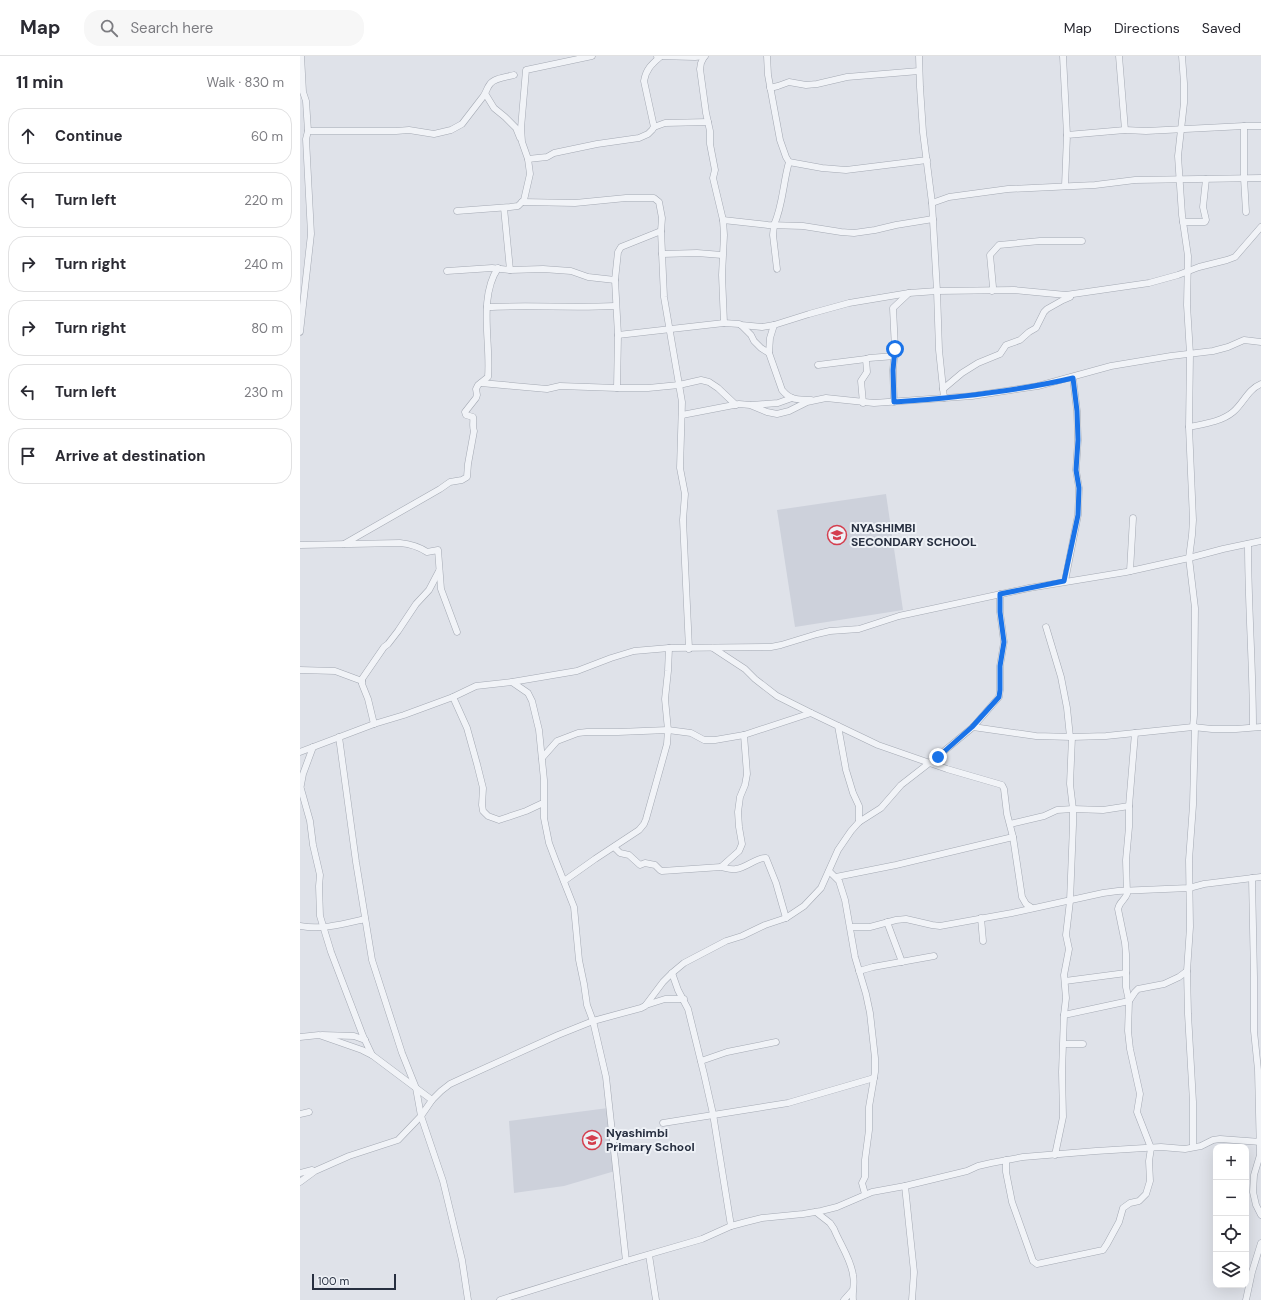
<!DOCTYPE html>
<meta charset="utf-8">
<style>
body{margin:0;font-family:"DM Sans",sans-serif;background:#f7f7f7;color:#2b2b33}
.controls{position:absolute;right:12px;bottom:12px;display:grid;overflow:hidden;border-radius:8px;box-shadow:0 4px 16px #0002}
.controls button{width:36px;height:36px;display:grid;place-items:center;padding:0;border:0;border-bottom:1px solid #e1e1e2;background:#fff;color:#2b2b33;font:20px sans-serif}
.scale{position:absolute;left:12px;bottom:10px;width:84px;box-sizing:border-box;padding-left:4px;border:2px solid #272f40;border-top:0;font-size:11px;line-height:14px;white-space:nowrap;color:#272f40;-webkit-text-stroke:3px #eef1f6;paint-order:stroke}
.stop{position:absolute;width:12px;height:12px;margin:-9px;border:3px solid #1a73e8;border-radius:50%;background:#fff}
.stop.end{background:#1a73e8;border-color:#fff;box-shadow:0 1px 4px #0008}
.list{margin:0;padding:0;list-style:none}
h2{display:flex;justify-content:space-between;align-items:center;height:52px;margin:0;padding:0 16px;font-size:17px}
h2 small{font-size:13px;font-weight:400;color:#7c7c81}
.list li{display:grid;grid-template-columns:26px 1fr auto;gap:12px;align-items:center;box-sizing:border-box;height:56px;margin:0 8px 8px;padding:0 8px;border:1px solid #e1e1e2;border-radius:16px}
.list b{display:block;font-size:15px;white-space:nowrap}
.list em{font-size:13px;font-style:normal;color:#7c7c81}
.icon{flex:none;width:22px;height:22px;fill:none;stroke:currentColor;stroke-width:2;stroke-linecap:round;stroke-linejoin:round}
.map{position:relative;flex:none;width:961px;height:1244px;overflow:hidden}
header{display:flex;align-items:center;gap:24px;box-sizing:border-box;height:56px;padding:0 20px;background:#fff;border-bottom:1px solid #e1e1e2}
header strong{font-size:19px}
nav{display:flex;gap:22px;margin-inline-start:auto;font-size:14px}
.search{width:280px;height:36px;background:#f7f7f7;display:flex;align-items:center;gap:10px;box-sizing:border-box;padding:0 14px;border-radius:16px;color:#7c7c81;font-size:15px}
main{display:flex}
aside{flex:1;background:#fff}
.map>svg:first-child{display:block}
</style>
<header>
<strong>Map</strong>
<div class="search"><svg class="icon" aria-label="search" viewBox="0 0 24 24"><circle cx="10" cy="10" r="6"/><path d="M15 15l6 6"/></svg>Search here</div>
<nav><a>Map</a><a>Directions</a><a>Saved</a></nav>
</header>
<main>
<aside>
<h2>11 min<small>Walk · 830 m</small></h2>
<ul class="list">
<li><svg class="icon" aria-label="ahead" viewBox="0 0 24 24"><path d="M12 20V5M6 11l6-6 6 6"/></svg><div><b>Continue</b></div><em>60 m</em></li>
<li><svg class="icon" aria-label="left" viewBox="0 0 24 24"><path d="M17 20v-9H6M10 6l-5 5 5 5"/></svg><div><b>Turn left</b></div><em>220 m</em></li>
<li><svg class="icon" aria-label="right" viewBox="0 0 24 24"><path d="M7 20v-9h11M14 6l5 5-5 5"/></svg><div><b>Turn right</b></div><em>240 m</em></li>
<li><svg class="icon" aria-label="right" viewBox="0 0 24 24"><path d="M7 20v-9h11M14 6l5 5-5 5"/></svg><div><b>Turn right</b></div><em>80 m</em></li>
<li><svg class="icon" aria-label="left" viewBox="0 0 24 24"><path d="M17 20v-9H6M10 6l-5 5 5 5"/></svg><div><b>Turn left</b></div><em>230 m</em></li>
<li><svg class="icon" aria-label="arrive" viewBox="0 0 24 24"><path d="M6 21V4h12l-3 4 3 4H6"/></svg><div><b>Arrive at destination</b></div></li>
</ul>
</aside>
<div class="map">
<svg width="961" height="1244" viewBox="0 0 961 1244">
<rect width="100%" height="100%" fill="#dfe2e9"/>
<g fill="#cdd1db">
<path d="M586,438L603,554L495,571L477,454Z"/>
<path d="M308,1052L315,1115L264,1130L214,1137L209,1065Z"/>
</g>
<g fill="none" stroke-linecap="round" stroke-linejoin="round">
<defs>
<g id="street">
<path d="M357,0L395,1L405,0"/>
<path d="M467,0L468,19L480,84L486,101L489,106C483,127 483,149 474,169"/>
<path d="M619,0L620,31L623,76L632,147L637,235L639,294L644,342"/>
<path d="M763,0L767,79"/>
<path d="M819,0L825,74"/>
<path d="M882,0L884,27V47L878,100L882,159L888,200L887,249L890,298L889,371L893,464L892,479L889,502L895,552L894,659L893,671"/>
<path d="M404,1L401,7L400,13L406,57L410,75V88L415,114L413,122L423,164L424,179L422,219L424,267L439,268L441,269L462,271L474,269L509,258L549,247L609,237L637,235L714,234L766,239L849,227L878,219L899,211L927,204L935,201L961,171"/>
<path d="M470,32L478,30L489,26L506,29L517,28L547,21L619,15"/>
<path d="M186,39L194,52L205,61L216,72L220,82"/>
<path d="M944,70V122L946,156"/>
<path d="M354,71L365,67L408,66"/>
<path d="M8,75H96L109,74L134,78L151,74L162,68L182,42C186,38 186,33 190,28C194,22 207,21 214,19"/>
<path d="M228,103L247,101L254,97L297,88L339,82L348,78L352,74L354,71L344,25C346,13 352,8 360,1"/>
<path d="M489,106L522,112L546,114L627,104"/>
<path d="M765,130L767,79L825,74L846,75L944,70H961"/>
<path d="M222,146L275,147L326,142H354L359,146L362,162L361,175L364,241L382,346L380,412L385,438L383,464L389,593"/>
<path d="M632,147L649,141L708,133L795,129L835,124L961,122"/>
<path d="M204,152L210,214"/>
<path d="M157,155L210,151L218,150L224,144L230,118L228,103L222,86L221,72L226,14L292,0"/>
<path d="M423,164L468,169L503,170L541,176L554,177L575,174L596,169L633,163"/>
<path d="M883,166H905L906,164L903,151L906,123"/>
<path d="M474,169L473,179L477,213"/>
<path d="M362,198L397,197L422,199"/>
<path d="M147,215L192,212L210,214L243,213L271,215L288,221L315,224"/>
<path d="M692,235L693,231L690,199L699,189L740,185H782"/>
<path d="M187,251C230,249 273,252 315,250"/>
<path d="M441,269L451,279L454,285L461,292L469,297L482,334C491,345 498,343 511,344"/>
<path d="M0,276L11,178L6,83L8,75L6,45L3,36L1,0"/>
<path d="M318,279L315,224L318,196L321,191L361,175"/>
<path d="M469,297L470,282L474,269"/>
<path d="M518,309L566,303"/>
<path d="M181,327L247,333L260,330L317,332H348L379,329L401,324L409,326L418,332L436,349"/>
<path d="M317,332L318,279L424,267"/>
<path d="M643,333L662,317L678,307L700,298L706,289L720,284L729,276L736,272L744,256L747,253L763,244L770,241"/>
<path d="M594,346L593,314L595,293L593,252L609,237"/>
<path d="M563,347L561,325L567,316L566,303L569,302L595,300"/>
<path d="M452,349L478,347L492,342"/>
<path d="M382,359L439,348L450,349L467,356L477,358L489,355L507,346L526,342L574,347L672,340L738,330L811,310L871,300L913,295L928,291L944,284L961,286"/>
<path d="M889,371C903,368 921,366 933,356C943,348 948,333 961,328"/>
<path d="M44,488L140,433L150,426L162,424L167,421L168,408L174,375C172,370 174,366 173,361L166,359L165,356L176,342L177,339L176,333L178,329L188,321C191,287 178,242 198,212"/>
<path d="M948,488C948,549 953,610 953,671"/>
<path d="M0,489L100,487C110,488 118,490 127,496L138,494L141,533L157,576"/>
<path d="M830,515L833,462"/>
<path d="M765,525L778,459L779,432L776,414L778,384L777,355L773,322"/>
<path d="M746,571L761,621L767,652L770,681"/>
<path d="M413,592L445,613L455,623L477,640L511,657L578,689L647,713L702,729L704,733L707,758L713,781L722,841L726,848L732,852"/>
<path d="M0,614L35,615L62,625"/>
<path d="M212,626L228,637L232,645L239,674L244,724V762L249,787L255,803L274,851L279,904L284,928L287,949L293,965L306,1021L326,1205"/>
<path d="M153,641L167,672L177,708L183,732L182,749L183,755L188,760L199,764L226,755L243,747"/>
<path d="M74,668L68,643L62,628V623L84,591L88,588L98,575L116,548L129,534L139,515"/>
<path d="M538,670L546,714L553,737L559,750V766"/>
<path d="M673,671L736,680L772,681L806,680L893,671L912,673H936L961,671"/>
<path d="M39,681L56,806L72,904L102,997L116,1032L121,1060L143,1125L162,1204L168,1244"/>
<path d="M0,696L74,668L104,659L153,641L176,630L212,626L277,615L311,602L334,595L369,592L471,591L481,589L517,578L530,575L559,573L599,560L729,532L826,516L889,502L923,493L961,485"/>
<path d="M242,702L257,685L278,677L287,676H318L368,674L391,677L404,684H415L444,679L511,657"/>
<path d="M1,733L10,765L13,789L20,819L19,830L20,860L31,896L63,980L72,999"/>
<path d="M0,734L3,718L13,691"/>
<path d="M710,768L744,760L757,754L773,753L803,754L829,750"/>
<path d="M314,791L320,797L329,799L340,809L345,807L355,809L360,814L362,815L421,811C426,812 430,814 436,813C446,812 457,801 466,802L476,827L486,862"/>
<path d="M421,811L439,795L442,788L439,771L438,756L440,741L445,729L447,718L444,679"/>
<path d="M529,815L539,825L545,844L555,901L566,938L570,957L575,1002V1016L569,1051V1074L565,1104V1121L562,1127L565,1138"/>
<path d="M536,821L596,809L713,781"/>
<path d="M952,822L954,921V975L958,1014L960,1099L954,1119L953,1136L956,1149L961,1159"/>
<path d="M264,825L295,803L339,774L344,768L346,763L367,688L368,674L365,643L368,615L369,592"/>
<path d="M681,862L683,885"/>
<path d="M587,866L602,906"/>
<path d="M0,870C22,874 43,868 65,863"/>
<path d="M551,871H570L596,864L606,863L632,869L640,870L712,857L803,837L818,835L889,832L904,828L961,821"/>
<path d="M559,915L573,911L634,900"/>
<path d="M372,917L378,934L388,953L404,1018L413,1058L431,1170"/>
<path d="M765,925L826,917"/>
<path d="M346,949L365,943H384"/>
<path d="M764,959L829,945L835,936L838,933L864,928L879,921L887,915"/>
<path d="M22,979L54,980L65,984"/>
<path d="M0,981L19,979L62,994L72,999L132,1044"/>
<path d="M764,988H783"/>
<path d="M401,1005L427,996L476,986"/>
<path d="M0,1058L9,1056"/>
<path d="M363,1067L488,1047L574,1022"/>
<path d="M893,1091V1046L888,958L887,915L890,871L889,804L893,749L895,671"/>
<path d="M755,1099L763,1061L762,1016L764,959L766,942L764,919L769,893L766,879L770,845L773,769V753L770,728L772,681"/>
<path d="M706,1104V1116L712,1146L733,1205L737,1208L803,1194L807,1188L819,1166L823,1152L830,1147L839,1145L846,1138L850,1125L849,1105L851,1092L837,1056L840,1038L830,993L828,975L829,945L826,931V898L825,887L818,853C819,846 825,844 827,838L826,804L829,771V750L835,677"/>
<path d="M0,1117L12,1114"/>
<path d="M0,1126L15,1115L49,1100L98,1084L121,1060L132,1044L141,1035L150,1028L163,1022L258,979L293,965L341,952L345,950L363,926L372,917L384,907L426,885L442,880L465,869L486,862L504,850L521,832L538,794L551,775L559,766L581,752L601,729L637,701L673,671L699,641L700,634V610L704,586L700,556V538"/>
<path d="M605,1130L614,1216L612,1244"/>
<path d="M516,1156L530,1167L534,1173C540,1188 551,1203 553,1219C555,1228 552,1235 553,1244"/>
<path d="M349,1199L356,1244"/>
<path d="M200,1244L326,1205L402,1183L431,1170L446,1166L462,1162L503,1158L521,1155L537,1151L572,1136L605,1130L667,1115L678,1110L691,1107L723,1101L796,1095L861,1091L885,1093L901,1090L913,1084L920,1083L961,1086"/>
<path d="M544,1244L552,1235"/>
<path d="M946,1244L952,1216L961,1187"/>
</g>
</defs>
<use href="#street" stroke="#a4a9b3" stroke-width="7"/>
<use href="#street" stroke="#f1f3f7" stroke-width="6"/>
</g>
<g fill="none" stroke-linecap="round" stroke-linejoin="round">
<path stroke="#1a73e8" stroke-width="5" d="M595,293L593,314L594,346C654,342 714,336 773,322L777,355L778,384L776,414L779,432L778,459L764,525L700,538V556L704,586L700,610V634L699,641L672,671L638,701"/>
</g>
<defs>
<symbol id="school-ring" viewBox="-11 -11 22 22"><circle r="9.5" fill="#eef1f6" stroke="#d43e4e" stroke-width="1.5"/><path d="M0-5L7-2L0 1L-7-2ZM-4 1L0 2.5L4 1V4Q0 6-4 4Z" fill="#d43e4e"/></symbol>
</defs>
<g fill-rule="evenodd">
<use href="#school-ring" x="526" y="468" width="22" height="22"/>
<use href="#school-ring" x="281" y="1073" width="22" height="22"/>
</g>
<g text-anchor="middle" dominant-baseline="central" stroke-width="4" stroke-linejoin="round" paint-order="stroke">
<g font-size="12" font-weight="bold" fill="#272f40" stroke="#eef1f6" text-anchor="start">
<text x="551" y="472">NYASHIMBI<tspan x="551" dy="14">SECONDARY SCHOOL</tspan></text>
<text x="306" y="1077">Nyashimbi<tspan x="306" dy="14">Primary School</tspan></text>
</g>
</g>
</svg>
<div class="controls">
<button>+</button>
<button>−</button>
<button><svg class="icon" aria-label="locate" viewBox="0 0 24 24"><circle cx="12" cy="12" r="6"/><path d="M12 2v4M12 18v4M2 12h4M18 12h4"/></svg></button>
<button><svg class="icon" aria-label="layers" viewBox="0 0 24 24"><path d="M12 4l9 5-9 5-9-5zM3 14l9 5 9-5"/></svg></button>
</div>
<div class="scale">100 m</div>
<div class="stop" style="left:595px;top:293px"></div>
<div class="stop end" style="left:638px;top:701px"></div>
</div>
</main>
